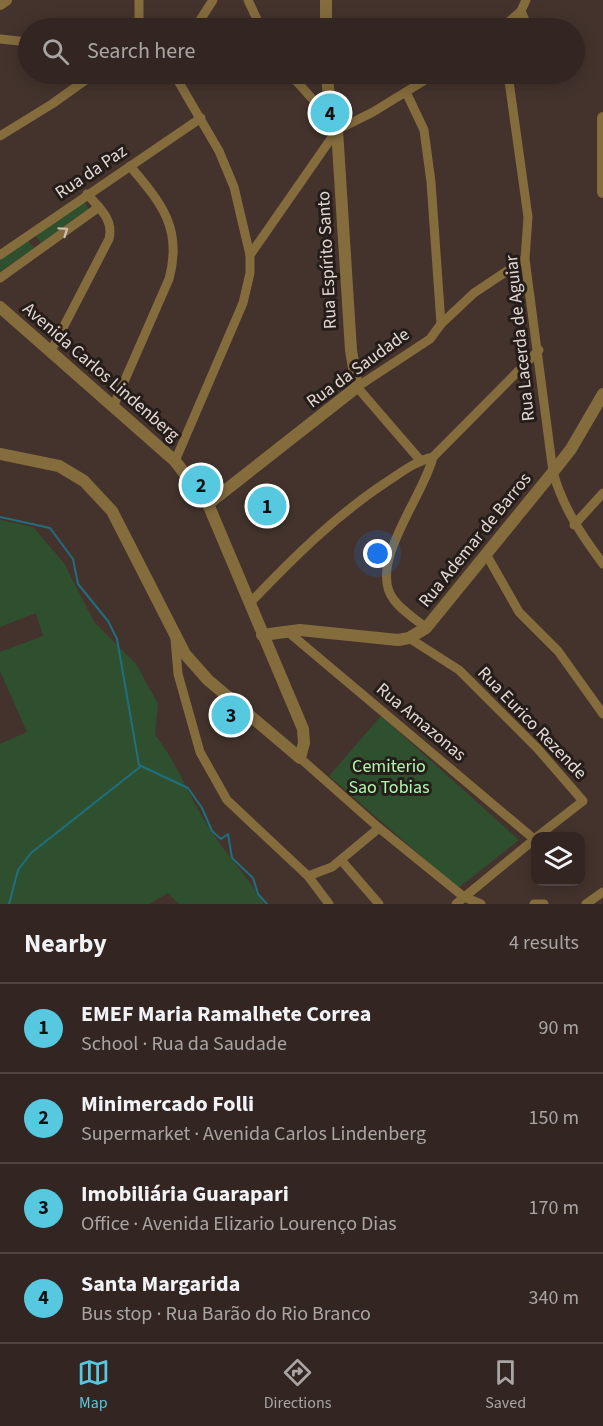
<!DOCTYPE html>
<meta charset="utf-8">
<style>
body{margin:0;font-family:"Source Sans 3",sans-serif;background:#3b2e2a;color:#f1f3f6}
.controls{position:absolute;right:18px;bottom:18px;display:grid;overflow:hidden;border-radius:12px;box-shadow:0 3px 15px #0003}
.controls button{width:54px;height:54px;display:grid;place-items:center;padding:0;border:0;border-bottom:2px solid #4e4340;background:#332622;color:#f1f3f6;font:30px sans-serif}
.you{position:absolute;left:378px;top:554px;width:21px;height:21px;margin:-15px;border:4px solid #fff;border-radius:50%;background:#1a73e8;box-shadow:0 0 0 9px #1a73e833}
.badge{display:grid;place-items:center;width:39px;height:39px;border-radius:50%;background:#56c9e1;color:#111;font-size:20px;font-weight:700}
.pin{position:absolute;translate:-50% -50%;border:3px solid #fff;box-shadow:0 2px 6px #0006}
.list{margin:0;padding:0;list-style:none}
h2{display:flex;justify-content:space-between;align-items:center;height:78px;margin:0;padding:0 24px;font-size:26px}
h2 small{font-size:20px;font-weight:400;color:#a9a5a5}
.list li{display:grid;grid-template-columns:39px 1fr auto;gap:18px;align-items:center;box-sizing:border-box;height:90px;padding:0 24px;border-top:2px solid #4e4340}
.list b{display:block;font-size:22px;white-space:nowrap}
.list p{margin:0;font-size:20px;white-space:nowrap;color:#a9a5a5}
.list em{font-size:20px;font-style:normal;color:#a9a5a5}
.icon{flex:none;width:33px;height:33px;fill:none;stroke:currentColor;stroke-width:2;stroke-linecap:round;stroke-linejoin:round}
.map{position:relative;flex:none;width:603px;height:904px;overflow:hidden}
.search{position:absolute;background:#332622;box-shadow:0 3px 15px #0003;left:18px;right:18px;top:18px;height:66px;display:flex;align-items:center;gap:15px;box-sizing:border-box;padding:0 21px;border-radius:33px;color:#a9a5a5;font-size:22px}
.sheet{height:438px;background:#332622}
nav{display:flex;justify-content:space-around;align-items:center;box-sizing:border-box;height:84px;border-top:2px solid #4e4340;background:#332622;font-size:16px;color:#a9a5a5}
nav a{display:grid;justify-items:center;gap:3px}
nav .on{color:#56c9e1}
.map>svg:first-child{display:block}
</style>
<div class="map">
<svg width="603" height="904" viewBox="0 0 603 904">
<rect width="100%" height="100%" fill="#44332d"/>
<g fill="#2f502f">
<path d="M83,200L89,209L41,243L34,234Z"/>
<path d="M27,239L34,248L0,272V258Z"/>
<path d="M0,520L33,527L64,563L94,622L136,664L158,704L155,735C179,765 190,801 212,832C228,857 249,878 264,904H179L168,893L149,904H0V744L27,732L0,671V652L43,636L36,613L0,627Z"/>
<path d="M381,716L519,840L458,888L329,776Z"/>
</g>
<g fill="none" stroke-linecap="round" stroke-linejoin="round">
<g stroke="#1f6f81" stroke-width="2">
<path d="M0,517L50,528L73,559L78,584L108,621L117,639L139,765L188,788L202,808L212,831L221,839L228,834L232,858L253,878L258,894L267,904"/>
<path d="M9,904L18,870L31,853L140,767"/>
</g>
<g stroke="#846c3d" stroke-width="9">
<path d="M248,0L261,28"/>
<path d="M521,11L526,23L525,28"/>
<path d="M139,28V0"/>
<path d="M195,28L213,0"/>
<path d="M502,28L521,11L526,0"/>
<path d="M0,39L28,42"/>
<path d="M174,74L219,151L234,187L250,255V273L243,303L175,461"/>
<path d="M290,74L316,103L330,113"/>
<path d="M508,74L528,217L525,259L553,472C563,508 581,534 603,564"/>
<path d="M406,92L424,130L431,182L441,324"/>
<path d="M0,136L52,104L94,74"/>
<path d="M0,255L201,118"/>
<path d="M250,255L337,130L373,112L435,74"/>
<path d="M0,278L99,207"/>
<path d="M51,351L109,239C114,219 99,208 87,194"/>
<path d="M113,407L169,279C183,228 161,203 130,166"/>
<path d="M420,460L357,387L430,339L441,324L474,293L525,259"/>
<path d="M574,525L603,493"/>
<path d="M486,554L519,612L558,651L603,714"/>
<path d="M250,603C293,558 336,515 388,481C403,471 416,461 433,457L539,350"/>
<path d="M426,628C416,619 402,611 394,600C366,565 424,496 433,457"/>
<path d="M287,631L534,839"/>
<path d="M409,638L459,670L538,749L583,801L538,836"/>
<path d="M175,639L178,674L200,752L227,800L308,876L329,904"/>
<path d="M300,758L379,828L464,897L481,904"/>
<path d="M341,860L379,904"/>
<path d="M308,876L332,867L379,828"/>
<path d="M456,904L536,838"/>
<path d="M534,904H544"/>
<path d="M586,904L603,892"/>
</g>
<g stroke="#846c3d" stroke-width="12">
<path d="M326,0V28"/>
<path d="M0,4L6,0"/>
<path d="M603,118V192"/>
<path d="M0,307L175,461L208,504L303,729L304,743L300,758L208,680L185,654L112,511L84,481L59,466L0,454"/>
<path d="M208,504L357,387L351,350L337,130L330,113L327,74"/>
<path d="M262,635L300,630L398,640L409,638L426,628L553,472L571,449L603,394"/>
</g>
</g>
<defs><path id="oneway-chevron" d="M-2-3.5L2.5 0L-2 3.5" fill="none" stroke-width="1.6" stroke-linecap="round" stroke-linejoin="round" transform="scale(1.5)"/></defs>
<use stroke="#cbbdae" href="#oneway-chevron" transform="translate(64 231) rotate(-35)"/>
<g text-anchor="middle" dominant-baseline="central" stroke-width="6" stroke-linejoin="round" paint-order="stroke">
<g font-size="18" fill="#e3d8d4" stroke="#251d1a">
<text transform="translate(91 172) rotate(-34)">Rua da Paz</text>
<text transform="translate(327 260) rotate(-93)">Rua Espírito Santo</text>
<text transform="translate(520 338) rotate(-96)">Rua Lacerda de Aguiar</text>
<text transform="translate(358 368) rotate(-36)">Rua da Saudade</text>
<text transform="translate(101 372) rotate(41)">Avenida Carlos Lindenberg</text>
<text transform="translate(475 540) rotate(-51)">Rua Ademar de Barros</text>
<text transform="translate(421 722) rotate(40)">Rua Amazonas</text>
<text transform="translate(532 723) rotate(46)">Rua Eurico Rezende</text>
</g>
<g font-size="18" fill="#adf9ac" stroke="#251d1a">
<text x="389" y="766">Cemiterio<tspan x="389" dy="21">Sao Tobias</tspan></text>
</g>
</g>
</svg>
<div class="controls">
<button><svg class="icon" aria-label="layers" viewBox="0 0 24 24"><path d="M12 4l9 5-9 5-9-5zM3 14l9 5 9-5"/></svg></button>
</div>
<div class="you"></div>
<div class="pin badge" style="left:267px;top:506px">1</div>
<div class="pin badge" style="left:201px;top:485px">2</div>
<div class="pin badge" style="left:231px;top:715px">3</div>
<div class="pin badge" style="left:330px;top:113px">4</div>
<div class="search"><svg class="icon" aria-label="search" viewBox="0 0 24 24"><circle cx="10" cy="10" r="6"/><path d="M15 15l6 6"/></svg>Search here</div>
</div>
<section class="sheet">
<h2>Nearby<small>4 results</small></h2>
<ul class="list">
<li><span class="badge">1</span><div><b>EMEF Maria Ramalhete Correa</b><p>School · Rua da Saudade</p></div><em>90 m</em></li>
<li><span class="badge">2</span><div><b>Minimercado Folli</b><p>Supermarket · Avenida Carlos Lindenberg</p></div><em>150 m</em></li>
<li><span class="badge">3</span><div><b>Imobiliária Guarapari</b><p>Office · Avenida Elizario Lourenço Dias</p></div><em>170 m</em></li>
<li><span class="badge">4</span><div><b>Santa Margarida</b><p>Bus stop · Rua Barão do Rio Branco</p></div><em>340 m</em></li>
</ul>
</section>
<nav>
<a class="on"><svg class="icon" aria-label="map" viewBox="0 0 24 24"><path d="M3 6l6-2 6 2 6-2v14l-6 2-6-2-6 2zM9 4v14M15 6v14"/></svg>Map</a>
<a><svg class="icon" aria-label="directions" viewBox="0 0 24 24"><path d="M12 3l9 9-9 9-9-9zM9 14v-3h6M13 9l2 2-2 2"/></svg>Directions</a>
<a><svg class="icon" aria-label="saved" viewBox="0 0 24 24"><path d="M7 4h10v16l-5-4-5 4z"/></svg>Saved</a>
</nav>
